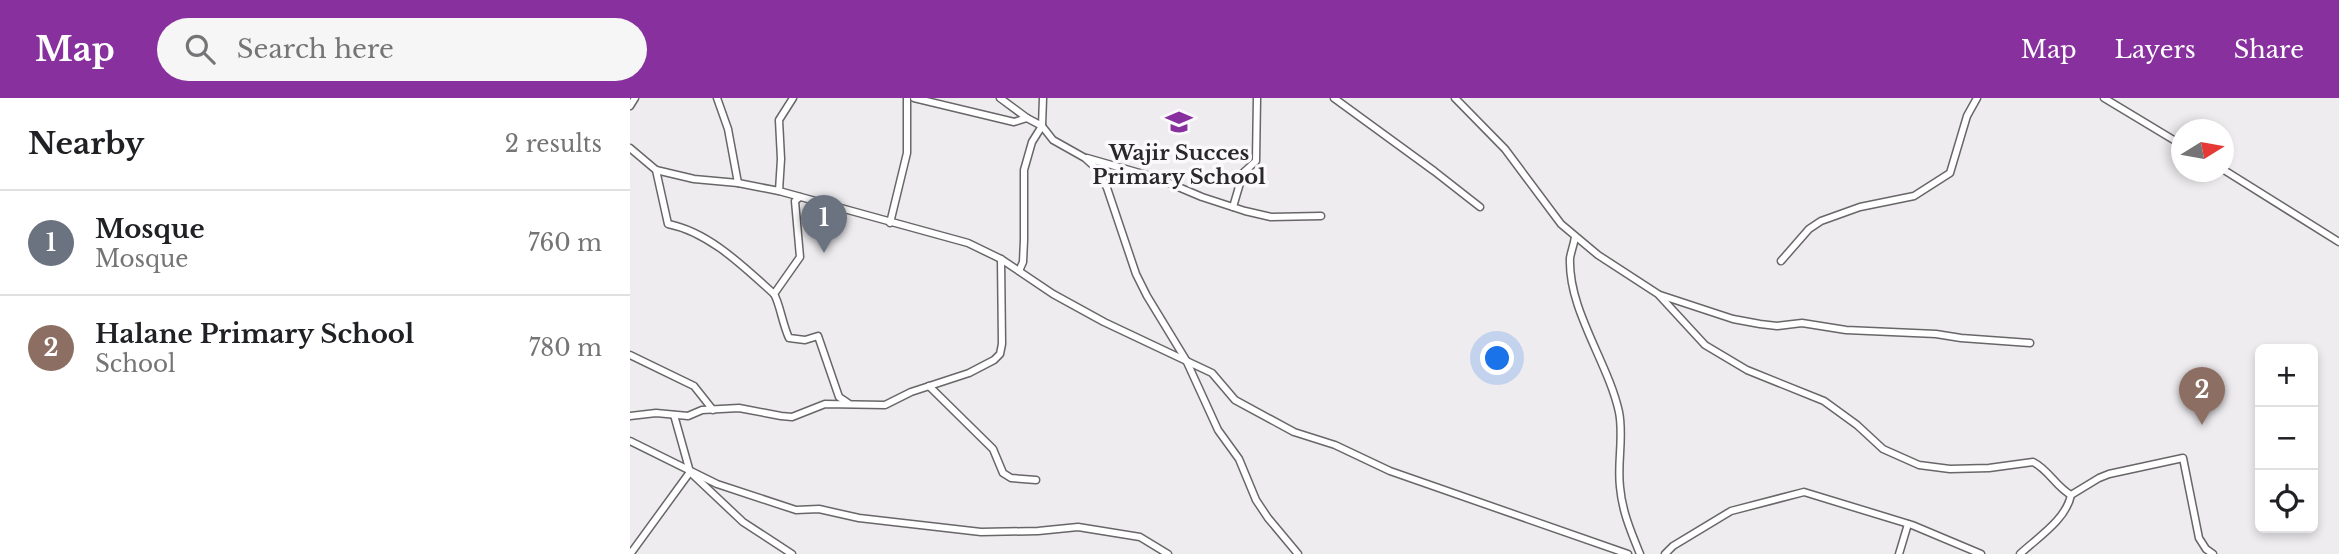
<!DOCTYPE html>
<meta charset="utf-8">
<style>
body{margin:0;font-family:"Libre Baskerville",serif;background:#f6f6f6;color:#202124}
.controls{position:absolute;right:21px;bottom:21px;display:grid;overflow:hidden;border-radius:10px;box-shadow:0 4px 10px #0003}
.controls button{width:63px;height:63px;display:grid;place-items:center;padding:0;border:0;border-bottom:2px solid #e0e0e0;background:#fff;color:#202124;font:35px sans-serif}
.compass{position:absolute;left:1541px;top:21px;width:63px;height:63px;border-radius:50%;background:#fff;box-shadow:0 4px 10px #0003;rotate:79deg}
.you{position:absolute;left:868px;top:261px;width:24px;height:24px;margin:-18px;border:5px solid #fff;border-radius:50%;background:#1a73e8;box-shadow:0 0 0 10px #1a73e833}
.badge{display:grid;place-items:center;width:46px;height:46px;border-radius:50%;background:#88319e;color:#fff;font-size:23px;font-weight:700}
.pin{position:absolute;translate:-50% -58px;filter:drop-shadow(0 2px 4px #0008)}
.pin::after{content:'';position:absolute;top:37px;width:24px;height:21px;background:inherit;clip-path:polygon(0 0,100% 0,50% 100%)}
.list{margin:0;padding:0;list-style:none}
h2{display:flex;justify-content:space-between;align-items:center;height:91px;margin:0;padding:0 28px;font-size:30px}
h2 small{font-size:23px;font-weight:400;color:#757577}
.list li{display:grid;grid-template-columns:46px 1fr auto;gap:21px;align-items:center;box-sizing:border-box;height:105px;padding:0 28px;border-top:2px solid #e0e0e0}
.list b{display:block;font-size:26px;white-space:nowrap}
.list p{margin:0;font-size:23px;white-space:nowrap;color:#757577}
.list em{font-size:23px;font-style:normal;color:#757577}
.icon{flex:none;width:38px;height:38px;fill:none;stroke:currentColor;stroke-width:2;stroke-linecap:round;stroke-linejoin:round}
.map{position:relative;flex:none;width:1709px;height:456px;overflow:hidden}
header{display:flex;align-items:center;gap:42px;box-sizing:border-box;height:98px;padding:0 35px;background:#88319e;color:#fff}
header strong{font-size:33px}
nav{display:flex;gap:38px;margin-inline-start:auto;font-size:24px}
.search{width:490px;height:63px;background:#f6f6f6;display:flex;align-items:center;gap:18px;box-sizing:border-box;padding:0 24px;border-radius:38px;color:#757577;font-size:26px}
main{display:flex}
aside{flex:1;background:#fff}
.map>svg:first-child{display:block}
</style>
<header>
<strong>Map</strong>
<div class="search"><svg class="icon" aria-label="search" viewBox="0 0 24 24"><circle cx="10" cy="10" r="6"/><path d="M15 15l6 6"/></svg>Search here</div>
<nav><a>Map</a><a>Layers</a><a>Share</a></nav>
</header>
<main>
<aside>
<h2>Nearby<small>2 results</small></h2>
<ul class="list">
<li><span class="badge" style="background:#6b7280">1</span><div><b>Mosque</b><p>Mosque</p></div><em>760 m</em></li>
<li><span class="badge" style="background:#8d6e63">2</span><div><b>Halane Primary School</b><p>School</p></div><em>780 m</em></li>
</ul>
</aside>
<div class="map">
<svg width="1709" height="456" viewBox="0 0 1709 456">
<rect width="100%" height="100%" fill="#eeecef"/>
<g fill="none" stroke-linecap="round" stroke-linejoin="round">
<defs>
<g id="minor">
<path d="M87,0L98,31L108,85"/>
<path d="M284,0L384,24L397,20"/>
<path d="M370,0L397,20L412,28L423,42L455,60L467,71L477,90L506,176L517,198L556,262L588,332L609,361L626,402L638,420L668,456"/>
<path d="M704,0L804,73L850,109"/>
<path d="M825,0L875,51L931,126L968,157L1028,196L1075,247L1117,272L1194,303L1227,327L1253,351L1289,367L1320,371L1359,370L1403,364C1419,372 1426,389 1441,397L1469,380L1479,376L1553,360L1569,440L1576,451L1583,456"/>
<path d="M1474,0L1552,47"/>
<path d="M0,8L5,0"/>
<path d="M0,50L26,72L64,81L108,85L149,93L338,145L371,161L423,196L474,224L582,275L605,302L664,334L705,347L760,373L998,456"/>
<path d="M457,60L527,80L572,99L615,113L641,119L691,118"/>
<path d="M26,72L38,126C79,134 114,169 144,196L170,159L165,103L170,99"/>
<path d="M1594,72L1709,144"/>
<path d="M149,93L151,61L149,22L163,0"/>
<path d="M603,109L613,75L626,63L627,0"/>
<path d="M260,125L277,55V0"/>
<path d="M945,139C944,146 941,154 940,160C938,212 978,264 989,314C994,339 987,364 990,389C992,413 1001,434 1010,456"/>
<path d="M1151,163L1179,131L1191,123L1230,109L1284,98L1320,75L1337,18L1347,0"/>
<path d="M389,173L393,164L394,142V72L402,44L412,28L413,0"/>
<path d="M144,196C150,206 152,225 159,240L175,242L188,238L209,299L218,305"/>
<path d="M1030,197L1103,221L1130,226L1147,228L1172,225L1216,232L1306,236L1331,240L1400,245"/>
<path d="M0,257L64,288L83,312"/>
<path d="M299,288L363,351L373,375L381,380L406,382"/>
<path d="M44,317L60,374L113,424L162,456"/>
<path d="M0,318L26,315L58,318L72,312L109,310L151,318L162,319L195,306L255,307L281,294L339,275L364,262L370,256L372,246L371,161"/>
<path d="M0,343L87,386L166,412L189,411L229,420L351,434L408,433L448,429L510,439L538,456"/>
<path d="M1,455L60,374"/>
<path d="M1035,456L1043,448L1101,413L1174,394L1282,427L1351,456"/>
<path d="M1269,456L1278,426"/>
<path d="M1390,456C1407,440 1436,422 1441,397"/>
</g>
</defs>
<use href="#minor" stroke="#686668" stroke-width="9"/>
<use href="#minor" stroke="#fff" stroke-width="6"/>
</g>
<defs>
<symbol id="school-bare" viewBox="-9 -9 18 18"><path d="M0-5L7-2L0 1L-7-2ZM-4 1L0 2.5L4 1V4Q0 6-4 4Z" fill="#88319e" stroke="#fcf9fc" stroke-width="2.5" paint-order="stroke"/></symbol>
</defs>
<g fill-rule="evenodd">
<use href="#school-bare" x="530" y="5" width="38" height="38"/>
</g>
<g text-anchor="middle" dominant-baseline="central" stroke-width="7" stroke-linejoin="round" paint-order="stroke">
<g font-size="21" font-weight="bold" fill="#29292a" stroke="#fcf9fc">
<text x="549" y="55">Wajir Succes<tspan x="549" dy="24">Primary School</tspan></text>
</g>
</g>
</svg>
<div class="controls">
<button>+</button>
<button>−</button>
<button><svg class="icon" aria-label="locate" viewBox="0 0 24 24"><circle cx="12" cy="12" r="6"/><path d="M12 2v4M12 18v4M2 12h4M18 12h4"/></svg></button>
</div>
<svg class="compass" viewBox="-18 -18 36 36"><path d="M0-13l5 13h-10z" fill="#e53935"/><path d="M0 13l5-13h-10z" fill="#757577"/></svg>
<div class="you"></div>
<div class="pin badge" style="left:194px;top:155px;background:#6b7280">1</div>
<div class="pin badge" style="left:1572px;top:327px;background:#8d6e63">2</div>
</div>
</main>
